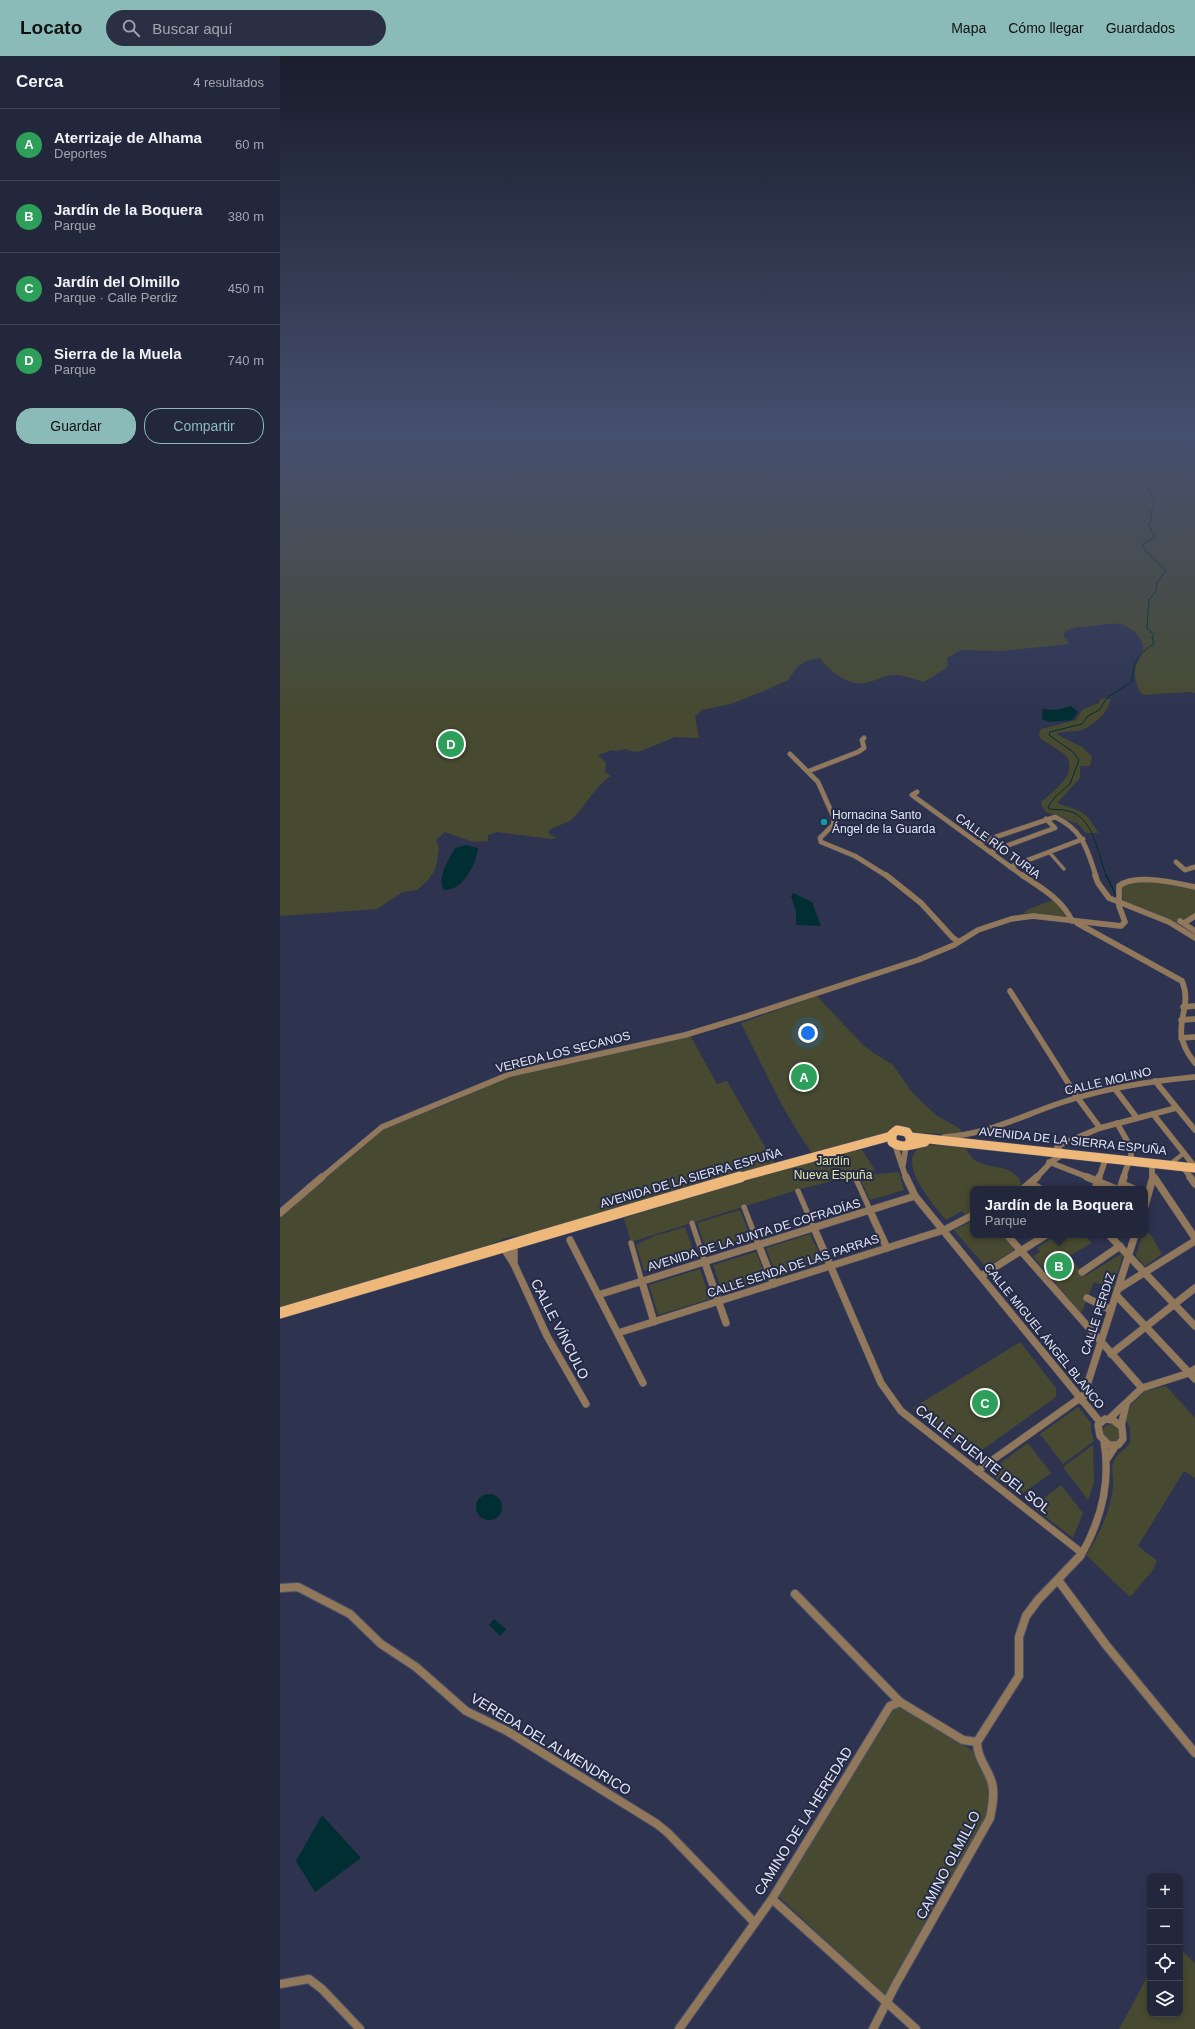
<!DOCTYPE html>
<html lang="es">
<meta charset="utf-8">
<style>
body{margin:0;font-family:Helvetica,sans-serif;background:#2a2f43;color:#f1f3f6}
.controls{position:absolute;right:12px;bottom:12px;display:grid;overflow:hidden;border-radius:8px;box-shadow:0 2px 6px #0003}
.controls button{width:36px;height:36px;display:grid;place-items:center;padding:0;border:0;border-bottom:1px solid #3f4456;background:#22273c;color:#f1f3f6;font:20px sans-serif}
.you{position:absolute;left:528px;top:977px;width:14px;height:14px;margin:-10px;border:3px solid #fff;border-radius:50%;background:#1a73e8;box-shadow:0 0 0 6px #1a73e833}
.badge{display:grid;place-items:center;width:26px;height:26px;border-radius:50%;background:#8bbbb9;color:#fff;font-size:13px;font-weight:700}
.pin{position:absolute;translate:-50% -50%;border:2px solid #fff;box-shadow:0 1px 4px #0006}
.popup{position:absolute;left:690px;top:1130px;width:178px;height:52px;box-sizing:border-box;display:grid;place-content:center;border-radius:8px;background:#22273c;filter:drop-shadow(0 1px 3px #0005);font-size:13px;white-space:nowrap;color:#a2a5af}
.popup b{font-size:15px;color:#f1f3f6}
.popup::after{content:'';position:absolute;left:50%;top:100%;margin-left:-8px;border:8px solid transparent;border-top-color:#22273c}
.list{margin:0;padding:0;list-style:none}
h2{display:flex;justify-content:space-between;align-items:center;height:52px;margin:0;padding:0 16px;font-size:17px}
h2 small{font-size:13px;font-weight:400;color:#a2a5af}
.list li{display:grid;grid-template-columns:26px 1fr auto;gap:12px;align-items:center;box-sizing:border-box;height:72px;padding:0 16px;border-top:1px solid #3f4456}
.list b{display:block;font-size:15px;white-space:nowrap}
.list p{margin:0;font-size:13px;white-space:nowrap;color:#a2a5af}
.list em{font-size:13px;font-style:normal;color:#a2a5af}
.actions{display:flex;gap:8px;padding:12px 16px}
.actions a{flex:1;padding:9px 0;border:1px solid #8bbbb9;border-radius:16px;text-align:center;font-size:14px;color:#8bbbb9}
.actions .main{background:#8bbbb9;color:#111}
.icon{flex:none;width:22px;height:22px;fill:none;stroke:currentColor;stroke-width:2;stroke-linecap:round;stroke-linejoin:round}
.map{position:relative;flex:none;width:915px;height:1973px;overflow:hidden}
header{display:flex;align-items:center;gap:24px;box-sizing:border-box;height:56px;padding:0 20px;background:#8bbbb9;color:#111}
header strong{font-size:19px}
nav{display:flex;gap:22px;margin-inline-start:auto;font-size:14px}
.search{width:280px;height:36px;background:#2a2f43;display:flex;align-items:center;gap:10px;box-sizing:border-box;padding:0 14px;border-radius:22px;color:#a2a5af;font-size:15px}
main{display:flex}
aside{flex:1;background:#22273c}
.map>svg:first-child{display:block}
</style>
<header>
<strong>Locato</strong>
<div class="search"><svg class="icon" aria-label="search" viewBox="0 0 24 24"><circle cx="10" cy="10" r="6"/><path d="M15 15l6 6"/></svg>Buscar aquí</div>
<nav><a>Mapa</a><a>Cómo llegar</a><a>Guardados</a></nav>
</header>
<main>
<aside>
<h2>Cerca<small>4 resultados</small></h2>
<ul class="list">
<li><span class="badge" style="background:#2e9e5b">A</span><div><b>Aterrizaje de Alhama</b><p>Deportes</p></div><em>60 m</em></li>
<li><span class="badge" style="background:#2e9e5b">B</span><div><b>Jardín de la Boquera</b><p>Parque</p></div><em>380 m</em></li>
<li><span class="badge" style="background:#2e9e5b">C</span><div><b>Jardín del Olmillo</b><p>Parque · Calle Perdiz</p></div><em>450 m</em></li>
<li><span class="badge" style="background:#2e9e5b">D</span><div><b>Sierra de la Muela</b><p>Parque</p></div><em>740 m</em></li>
</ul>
<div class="actions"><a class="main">Guardar</a><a>Compartir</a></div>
</aside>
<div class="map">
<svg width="915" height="1973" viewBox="0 0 915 1973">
<rect width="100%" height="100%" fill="#2e3450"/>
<g fill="#474a30">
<path d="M0,383H915V637L907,636L863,639C857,634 854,621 855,613C856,606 862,600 863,593C864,582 850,570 840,568C830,567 821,569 812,570C803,571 789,570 783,578L789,588L720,595L681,594L667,602L668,609L666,612L644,626C634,623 624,619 614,619C603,619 595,626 584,627C568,630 548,614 540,602L526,605L517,611L508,624L484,635L451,648L422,654L415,660L419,682L395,681L361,695L354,696L346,693L335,695L331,694L318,699L326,707L325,716L331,720C314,730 306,751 291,764C284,769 275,769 268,775L270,779L277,782L272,783L217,776L208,779V785L193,786L165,776L156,784L159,791L157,805L155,814L148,824L137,834L123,836L97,853L0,860Z"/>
<path d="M821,642L830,643C830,655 813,670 802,674C794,676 785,675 777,677L778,679L802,691L812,700L810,710H800V722L777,747C800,755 806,754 818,777H806L797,767C789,766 788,764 781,761C771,755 765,762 761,746C772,736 796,721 788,703C786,697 766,687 760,682L759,677L761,673L796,664L802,654L819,647Z"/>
<path d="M853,826L886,827L915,833V859L899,869L843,845L841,831Z"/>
<path d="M773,844L780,850L785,859L782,860L743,857L749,853Z"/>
<path d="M537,940L582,988L592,996L613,1009L631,1035L639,1043L656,1059L679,1072L683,1078L637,1077L620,1071L612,1073L606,1078L532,1097C503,1057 483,1011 461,967Z"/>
<path d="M410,979L437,1028L447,1025L495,1108L268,1174L226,1182L192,1196L0,1251V1160L104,1072C123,1062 145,1057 165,1049C188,1039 209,1028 233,1020Z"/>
<path d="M647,1089L684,1090C687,1094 691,1102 696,1105C711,1114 737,1107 742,1131L737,1133H693V1156L686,1159L682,1155L666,1164C654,1149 609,1099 647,1089Z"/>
<path d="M582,1094L595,1114L517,1134L351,1186L344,1162L527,1106L567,1096Z"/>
<path d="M619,1116L624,1134L590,1144L579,1120Z"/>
<path d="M460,1154L471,1182L427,1196L417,1167Z"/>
<path d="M693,1165V1179H721L733,1191V1195L706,1211L674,1174Z"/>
<path d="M405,1171L415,1199L364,1215L356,1189L374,1180Z"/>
<path d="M865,1173L872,1181L882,1198L865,1210L856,1200L862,1179H865Z"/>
<path d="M530,1178L543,1206L497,1221L486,1192Z"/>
<path d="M777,1179H811L807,1182L812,1187L789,1200L805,1220L841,1198L843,1199L833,1232L814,1226L801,1258L753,1200L760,1196L757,1192Z"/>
<path d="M476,1196L487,1224L443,1238L433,1209Z"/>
<path d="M420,1213L430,1243L378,1259L369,1229Z"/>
<path d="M740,1286L776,1332V1341L695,1399L633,1352Z"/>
<path d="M886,1330L915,1362V1422L904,1415L858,1490L877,1505L873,1514L850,1541L806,1499C819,1480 831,1454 833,1430C834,1423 831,1415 833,1408C835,1398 844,1395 850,1387V1372L846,1364L847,1357L851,1349L865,1335Z"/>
<path d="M798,1351L811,1367V1376L814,1385L783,1408L760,1378Z"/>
<circle cx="831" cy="1377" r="9"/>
<path d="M748,1387L771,1417L739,1440L708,1416Z"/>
<path d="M813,1389L814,1427L808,1444L783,1411Z"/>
<path d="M781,1429L803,1457L793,1482L753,1451Z"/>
<path d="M623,1651L693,1695L709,1730L711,1742L708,1756L605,1940L497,1839L614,1653Z"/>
<path d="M900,1892L915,1908V1973H839L870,1916V1958H900Z"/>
</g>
<g fill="#012e32">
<path d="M791,650L798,656L792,664L769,666L762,663L763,653L776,654Z"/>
<path d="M186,789L198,792C197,808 182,836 164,834C156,822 169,803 175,792Z"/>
<path d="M513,837L532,846L541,870L516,869V855L511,840Z"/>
<circle cx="209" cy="1451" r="13"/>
<path d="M214,1563L226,1573L220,1580L209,1569Z"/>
<path d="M42,1759L81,1802L35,1836L16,1805Z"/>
</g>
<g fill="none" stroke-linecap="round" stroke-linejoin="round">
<path stroke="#012e32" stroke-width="1" d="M826,820C819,800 814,766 794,757C786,753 777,754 769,753L768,751L775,741L790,728L799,704L793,696L769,679L770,676L802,668L808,660L819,654L828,641L852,626C853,608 858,597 874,588L872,581L874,579L867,572L869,544L876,535L877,527L886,515C880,508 864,496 862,489L875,481L868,468L872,464L871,455L876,445L872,441L868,431"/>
<path stroke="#012e32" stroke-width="1.5" d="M826,819L837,842"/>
<defs>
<path id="pedestrian-far2" d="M769,796L784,813"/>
<g id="pedestrian-far1">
<path d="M889,1109L904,1097"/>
<path d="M574,1120L575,1122"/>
</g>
<g id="pedestrian">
<path d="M575,1121L590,1154"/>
<path d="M518,1135L534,1172"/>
<path d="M464,1151L479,1190"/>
<path d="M412,1167L425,1206"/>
<path d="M351,1187L362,1226"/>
</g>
<g id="minor-far3">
<path d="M510,698L538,726L554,762L553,769L540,782L541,786L575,800L607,820"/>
<path d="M529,715L578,696L584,692L582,684L584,682"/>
<path d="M637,736L632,739L743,820"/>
<path d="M698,787L775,761C803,774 807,793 816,820"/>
<path d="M710,796L775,772L766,763"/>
<path d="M896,806L905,814L915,811"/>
<path d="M730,811L803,783"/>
</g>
<g id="minor-far2">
<path d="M606,819L641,847L673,882L678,885"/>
<path d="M742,819C761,832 782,843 792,865"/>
<path d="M815,819L818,827L829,842L889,866L915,882"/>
<path d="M900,865L915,875"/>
<path d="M797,867L902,925C915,956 885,970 915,1007"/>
<path d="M904,867L915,860"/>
<path d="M730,935L797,1041L820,1072"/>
<path d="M903,951L915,950"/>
<path d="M901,964L915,963"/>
<path d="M901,982L915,981"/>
<path d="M875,1025L915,1074"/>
<path d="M835,1033L857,1062"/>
<path d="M873,1058L915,1111"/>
<path d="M837,1067L850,1090L852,1106"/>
<path d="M664,1081C707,1079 743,1059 783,1046C826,1032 870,1025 915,1021"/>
<path d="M615,1089L626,1122"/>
<path d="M769,1106L810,1122"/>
<path d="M872,1108V1122"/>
<path d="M623,1109L626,1090"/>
<path d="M903,1111L911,1122"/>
<path d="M873,1120L875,1122"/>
<path d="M41,1122L102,1071L230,1018L405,979L464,961L638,904L674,889L698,874L731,863L753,860L841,870L845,866L839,850V830C855,817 896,827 915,831"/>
<path d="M756,1122L772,1105L784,1098L777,1091L782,1088L820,1072L896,1052"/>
<path d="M819,1122L826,1102"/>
<path d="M843,1122L849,1105"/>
</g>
<g id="minor-far1">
<path d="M626,1121L635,1140L820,1366"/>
<path d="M807,1121L836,1133"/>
<path d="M874,1121L915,1182"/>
<path d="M910,1121L915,1128"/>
<path d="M752,1128L760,1133"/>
<path d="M842,1128L854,1133"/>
<path d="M743,1133L757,1121"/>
<path d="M815,1133L819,1121"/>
<path d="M840,1133L844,1121"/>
<path d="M865,1150L873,1121"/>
<path d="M590,1155L607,1192"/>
<path d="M0,1157L42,1121"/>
<path d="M534,1172L601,1327L621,1355L802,1497"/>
<path d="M727,1179L862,1332"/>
<path d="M829,1179L915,1270"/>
<path d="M290,1184L363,1327"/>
<path d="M479,1190L494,1228"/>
<path d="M223,1191L234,1208V1187"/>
<path d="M425,1207L446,1267"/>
<path d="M234,1208L267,1280L306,1348"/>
<path d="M802,1216L840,1190"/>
<path d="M701,1220L766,1179"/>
<path d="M362,1226L374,1266"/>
<path d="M838,1233L915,1185"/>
<path d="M318,1239L635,1140"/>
<path d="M836,1239L915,1323"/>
<path d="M807,1242L831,1254"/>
<path d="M338,1277L664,1174L693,1159"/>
<path d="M831,1298L915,1232"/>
<path d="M802,1345L855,1179"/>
<path d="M825,1363L833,1364L842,1371L843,1383L838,1389H829L820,1380L818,1369Z"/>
<path d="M829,1363L862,1332L909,1317L915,1313"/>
<path d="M841,1370L846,1349"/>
<path d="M827,1403L836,1389"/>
<path d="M697,1415L800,1342"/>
<path d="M800,1501C821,1465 831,1427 824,1386"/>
</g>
<g id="minor">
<path d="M778,1524L826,1589L915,1697"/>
<path d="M0,1532L18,1531L70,1558L101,1588L136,1611L186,1655L227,1675L377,1768L388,1777L474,1866"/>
<path d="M515,1538L620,1646"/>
<path d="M492,1843L636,1973"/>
<path d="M0,1928L29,1923L42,1933L80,1973"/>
<path d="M399,1973L492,1843L610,1650L620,1646L683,1684L697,1686"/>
<path d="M593,1973L616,1928L710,1762C712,1751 715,1739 712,1727C708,1713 697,1702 697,1686L739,1620V1581L746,1560L758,1544L800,1500"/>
</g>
<g id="primary-far1">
<path d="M631,1081L915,1112"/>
<path d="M628,1089L631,1083L627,1076L617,1074L612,1078V1086C622,1094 634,1088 645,1086"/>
<path d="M457,1122L611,1080"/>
</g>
<path id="primary" d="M0,1257L460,1121"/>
</defs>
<use href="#pedestrian-far2" stroke="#4b516b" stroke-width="4"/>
<use href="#pedestrian-far1" stroke="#4b516b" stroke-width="5"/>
<use href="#pedestrian" stroke="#4b516b" stroke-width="6"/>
<use href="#minor-far3" stroke="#4b516b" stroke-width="5.5"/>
<use href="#minor-far2" stroke="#4b516b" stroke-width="6"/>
<use href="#minor-far1" stroke="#4b516b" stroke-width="8"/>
<use href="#minor" stroke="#4b516b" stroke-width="10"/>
<use href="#primary-far1" stroke="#4b516b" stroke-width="10"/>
<use href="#primary" stroke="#4b516b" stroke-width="12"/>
<use href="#pedestrian-far2" stroke="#92785b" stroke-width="3"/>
<use href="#pedestrian-far1" stroke="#92785b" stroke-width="4"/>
<use href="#pedestrian" stroke="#92785b" stroke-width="5"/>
<use href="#minor-far3" stroke="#92785b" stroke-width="4.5"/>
<use href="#minor-far2" stroke="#92785b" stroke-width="5.5"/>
<use href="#minor-far1" stroke="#92785b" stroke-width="7"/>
<use href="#minor" stroke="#92785b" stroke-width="8"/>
<use href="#primary-far1" stroke="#eeb87a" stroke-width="9"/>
<use href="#primary" stroke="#eeb87a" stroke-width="11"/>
</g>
<linearGradient id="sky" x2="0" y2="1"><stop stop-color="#191d2c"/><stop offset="0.58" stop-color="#46506f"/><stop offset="1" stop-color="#46506f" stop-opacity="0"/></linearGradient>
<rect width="915" height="659" fill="url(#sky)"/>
<circle fill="#0f9aa8" stroke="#252a45" stroke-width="1.5" cx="544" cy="766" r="4"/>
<g text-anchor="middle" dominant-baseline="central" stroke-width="4" stroke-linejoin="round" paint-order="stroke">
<g font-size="12" fill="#e2e7f9" stroke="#252a45" text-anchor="start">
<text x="552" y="759">Hornacina Santo<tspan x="552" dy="14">Ángel de la Guarda</tspan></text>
</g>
<g font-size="12" fill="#e2e7f9" stroke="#252a45">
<text transform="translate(718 790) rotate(36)">CALLE RÍO TURIA</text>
<text transform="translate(283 996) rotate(-14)">VEREDA LOS SECANOS</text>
<text transform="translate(828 1025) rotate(-13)">CALLE MOLINO</text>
<text transform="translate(793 1085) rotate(6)">AVENIDA DE LA SIERRA ESPUÑA</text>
<text transform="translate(411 1122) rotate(-16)">AVENIDA DE LA SIERRA ESPUÑA</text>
<text transform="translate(474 1179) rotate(-17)">AVENIDA DE LA JUNTA DE COFRADÍAS</text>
<text transform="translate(513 1210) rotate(-18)">CALLE SENDA DE LAS PARRAS</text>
<text transform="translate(818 1258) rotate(-72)">CALLE PERDIZ</text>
<text transform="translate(764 1280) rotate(51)">CALLE MIGUEL ÁNGEL BLANCO</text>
</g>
<g font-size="12" fill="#e2e8a4" stroke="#252a45">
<text x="553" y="1105">Jardín<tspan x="553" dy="14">Nueva Espuña</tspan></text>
</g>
<g font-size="14" fill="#e2e7f9" stroke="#252a45">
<text transform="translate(280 1273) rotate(63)">CALLE VÍNCULO</text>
<text transform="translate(703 1403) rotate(38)">CALLE FUENTE DEL SOL</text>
<text transform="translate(271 1688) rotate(31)">VEREDA DEL ALMENDRICO</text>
<text transform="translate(523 1765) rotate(-58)">CAMINO DE LA HEREDAD</text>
<text transform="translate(668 1809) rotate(-62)">CAMINO OLMILLO</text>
</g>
</g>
</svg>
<div class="controls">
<button>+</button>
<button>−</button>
<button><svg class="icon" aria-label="locate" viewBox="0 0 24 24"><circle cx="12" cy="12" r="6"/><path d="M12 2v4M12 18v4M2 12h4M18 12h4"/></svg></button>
<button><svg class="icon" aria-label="layers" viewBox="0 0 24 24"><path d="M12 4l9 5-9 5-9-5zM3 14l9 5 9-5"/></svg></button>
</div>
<div class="you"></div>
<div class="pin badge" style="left:524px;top:1021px;background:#2e9e5b">A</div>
<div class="pin badge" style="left:779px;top:1210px;background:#2e9e5b">B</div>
<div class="popup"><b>Jardín de la Boquera</b>Parque</div>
<div class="pin badge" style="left:705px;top:1347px;background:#2e9e5b">C</div>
<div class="pin badge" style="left:171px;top:688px;background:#2e9e5b">D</div>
</div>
</main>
